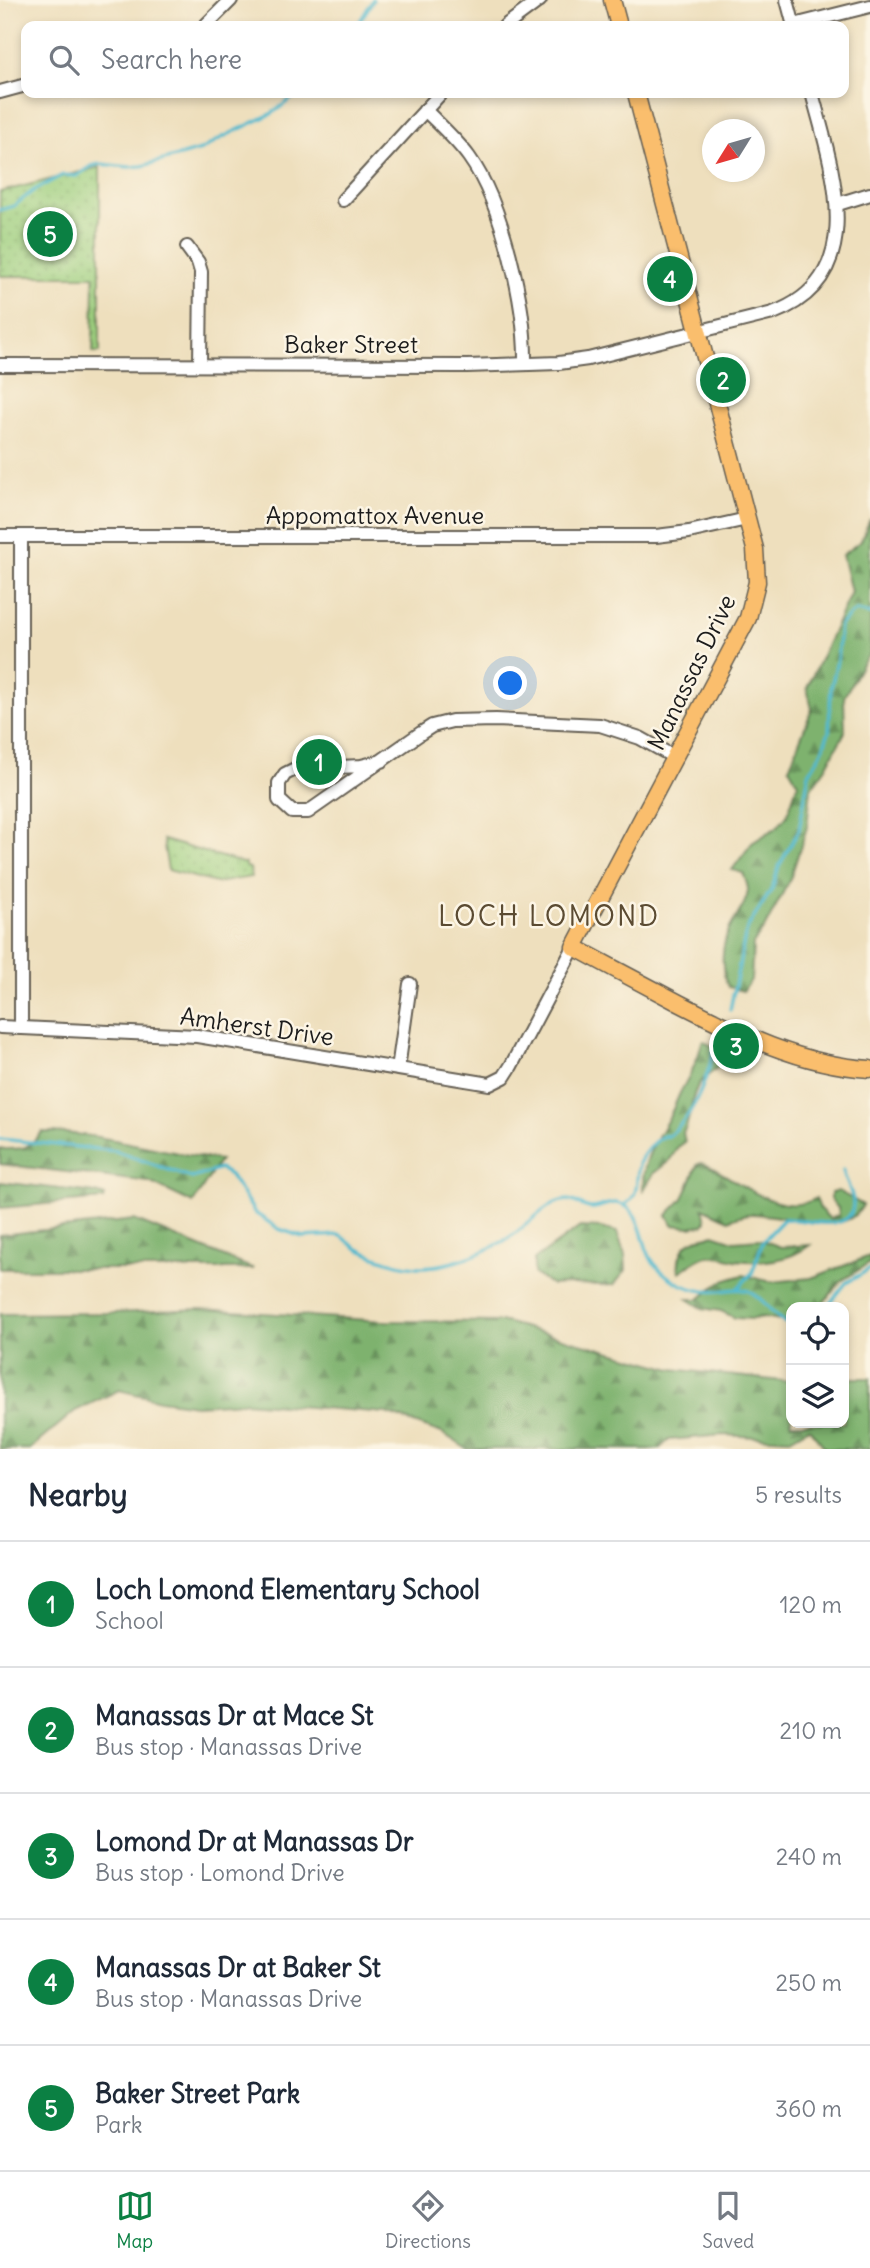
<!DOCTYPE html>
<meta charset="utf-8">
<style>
body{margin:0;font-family:Delius,sans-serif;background:#f6f6f7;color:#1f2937}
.controls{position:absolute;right:21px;bottom:21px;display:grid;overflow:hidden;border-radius:14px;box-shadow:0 4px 10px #0003}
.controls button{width:63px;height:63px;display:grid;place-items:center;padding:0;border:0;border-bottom:2px solid #e0e1e3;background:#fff;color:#1f2937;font:35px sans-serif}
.compass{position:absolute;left:702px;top:119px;width:63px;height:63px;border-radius:50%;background:#fff;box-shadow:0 4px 10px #0003;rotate:233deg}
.you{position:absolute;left:511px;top:684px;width:24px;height:24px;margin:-18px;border:5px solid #fff;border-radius:50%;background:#1a73e8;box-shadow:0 0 0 10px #1a73e833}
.badge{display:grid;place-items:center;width:46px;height:46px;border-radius:50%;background:#0b8043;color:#fff;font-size:23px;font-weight:700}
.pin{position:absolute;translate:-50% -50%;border:4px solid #fff;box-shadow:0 2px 7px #0006}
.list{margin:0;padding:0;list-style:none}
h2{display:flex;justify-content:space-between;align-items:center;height:91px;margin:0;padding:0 28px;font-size:30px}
h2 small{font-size:23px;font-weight:400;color:#747a83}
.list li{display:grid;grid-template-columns:46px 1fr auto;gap:21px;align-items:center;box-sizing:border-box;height:126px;padding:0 28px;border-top:2px solid #e0e1e3}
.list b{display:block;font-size:26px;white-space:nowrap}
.list p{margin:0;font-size:23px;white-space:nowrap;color:#747a83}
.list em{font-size:23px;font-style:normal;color:#747a83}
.icon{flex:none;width:38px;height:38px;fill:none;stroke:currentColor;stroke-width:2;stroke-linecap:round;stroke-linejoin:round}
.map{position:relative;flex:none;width:870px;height:1449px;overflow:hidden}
.search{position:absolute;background:#fff;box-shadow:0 4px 10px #0003;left:21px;right:21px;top:21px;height:77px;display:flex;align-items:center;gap:18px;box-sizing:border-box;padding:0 24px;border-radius:14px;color:#747a83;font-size:26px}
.sheet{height:721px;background:#fff}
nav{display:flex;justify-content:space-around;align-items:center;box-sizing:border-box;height:98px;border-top:2px solid #e0e1e3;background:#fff;font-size:19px;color:#747a83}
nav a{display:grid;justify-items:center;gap:4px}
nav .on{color:#0b8043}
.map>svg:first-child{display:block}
</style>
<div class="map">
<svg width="870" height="1449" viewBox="0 0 870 1449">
<defs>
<pattern id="grass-dots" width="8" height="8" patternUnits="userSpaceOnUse" patternTransform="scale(1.75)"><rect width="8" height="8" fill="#9ecf7f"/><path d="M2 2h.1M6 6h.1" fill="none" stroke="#88b16d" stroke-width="1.8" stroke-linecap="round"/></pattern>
<pattern id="forest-firs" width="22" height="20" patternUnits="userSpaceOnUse" patternTransform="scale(1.75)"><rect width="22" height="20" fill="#7eb26e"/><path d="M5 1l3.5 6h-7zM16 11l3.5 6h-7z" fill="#66905a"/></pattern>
</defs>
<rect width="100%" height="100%" fill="#fcf5e5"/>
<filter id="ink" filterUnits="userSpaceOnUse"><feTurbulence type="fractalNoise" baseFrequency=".0143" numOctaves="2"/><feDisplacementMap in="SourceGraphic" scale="14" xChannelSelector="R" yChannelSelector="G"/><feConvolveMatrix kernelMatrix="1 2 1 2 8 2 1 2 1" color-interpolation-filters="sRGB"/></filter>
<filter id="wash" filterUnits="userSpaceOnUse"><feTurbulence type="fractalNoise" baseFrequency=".00686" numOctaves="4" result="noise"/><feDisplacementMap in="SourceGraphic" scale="28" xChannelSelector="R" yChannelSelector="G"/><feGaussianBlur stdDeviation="1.57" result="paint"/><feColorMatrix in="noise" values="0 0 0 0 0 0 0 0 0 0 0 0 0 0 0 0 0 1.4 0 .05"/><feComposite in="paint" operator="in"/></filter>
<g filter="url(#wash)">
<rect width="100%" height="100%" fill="#eedfbd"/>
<g fill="url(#grass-dots)" stroke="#5d764e" stroke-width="2">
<path d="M100,167V352H93L94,276H0V192Z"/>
<path d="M163,840L246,864V867L250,868L251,877L216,883L168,870Z"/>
</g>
<g fill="url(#forest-firs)" stroke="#4d6745" stroke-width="2">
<path d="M870,519V654L862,664L844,697L845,732L826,767L811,788L807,827L790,879L765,927L753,944L751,980L743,991L728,987C720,968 721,944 731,926C737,915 747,903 748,890C748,885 745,878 743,873L732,870L752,843L777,827L787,815L798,783L789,768L812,709L807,688L851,592L842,555L861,541Z"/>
<path d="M704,1041L712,1046L724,1048C728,1067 708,1071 699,1084C689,1099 692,1118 683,1133L685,1142L678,1147L669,1161L654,1173L643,1191C641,1163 654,1143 667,1121C673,1111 676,1101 681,1091C690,1075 698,1061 702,1042Z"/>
<path d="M42,1132C103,1132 160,1153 220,1160L193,1203L149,1182L0,1164V1149C24,1149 26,1151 42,1132Z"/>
<path d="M702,1163C735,1176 778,1221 816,1198L820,1209L830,1219L839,1215L838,1208L831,1200V1193L838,1191L863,1205C844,1242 783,1212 750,1214C743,1214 735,1218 729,1220L703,1208L706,1221L703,1225L690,1227L673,1225L667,1215C672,1209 679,1204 683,1198C689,1187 692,1175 698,1164Z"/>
<path d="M0,1182L96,1193L105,1196L104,1199L0,1208Z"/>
<path d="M134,1220L254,1269H0V1235Z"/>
<path d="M580,1227L601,1228L617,1232L625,1255L626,1270L614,1285C592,1286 574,1282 552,1285L534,1274V1260Z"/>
<path d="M713,1234L734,1241L759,1239L781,1247L810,1245C788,1262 762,1263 735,1260C726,1258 718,1255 708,1256C696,1257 690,1267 679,1272C677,1259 682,1243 696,1239C702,1237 707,1238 713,1234Z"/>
<path d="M870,1256V1263L841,1281L820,1307H791V1322L764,1317L753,1319L735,1318L721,1311L702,1308L688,1299H699L720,1282L743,1275L772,1282L811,1278Z"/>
<path d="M201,1309L384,1321L505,1322L672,1369L791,1382V1423H844V1378H870V1449H826L809,1428L790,1439L723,1435L669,1440L659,1449H467L442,1433L386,1413L244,1402L195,1405L160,1400L119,1390L75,1411L30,1449H0V1314L114,1313Z"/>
</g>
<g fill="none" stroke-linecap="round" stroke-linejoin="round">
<g stroke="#51b9ce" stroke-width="3.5">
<path d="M357,26L373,0"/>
<path d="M0,210L14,206L33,191L55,179L63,175L76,176L92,166L100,164L129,167L142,166L201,150L223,137L271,114L299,93"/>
<path d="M730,1010L745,936L749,925L772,889L779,866L799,830L809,773L821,753L829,732L831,688L837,660L840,625L851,614L856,611L870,614"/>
<path d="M0,1139L116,1151L192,1178L220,1169L230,1175L255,1213L279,1229L303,1237L340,1235C348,1240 354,1248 362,1251C378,1259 400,1266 418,1267C447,1268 489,1252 513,1235C527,1225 539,1211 555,1203C572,1195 578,1206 590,1208C599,1209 607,1202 616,1203C645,1207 640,1248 654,1263C669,1282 695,1294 720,1291C730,1290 741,1287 751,1292C767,1301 775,1320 791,1326"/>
<path d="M624,1205C642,1195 634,1178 640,1161C643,1155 655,1139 662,1137C670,1133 664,1140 672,1133C698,1110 708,1073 717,1040"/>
<path d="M737,1289L752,1273L763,1241L784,1219C802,1217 855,1238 853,1201C852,1190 845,1181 843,1170"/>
<path d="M827,1307L846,1283L870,1269"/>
</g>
</g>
</g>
<g filter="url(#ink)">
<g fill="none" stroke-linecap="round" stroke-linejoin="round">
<defs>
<g id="minor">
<path d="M787,0L794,26"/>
<path d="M794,25L870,6"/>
<path d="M205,26L231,0"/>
<path d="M505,26L540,0"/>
<path d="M0,92L26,85"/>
<path d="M425,110C440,125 457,140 469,157C503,204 526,307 525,364"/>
<path d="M343,200L441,93"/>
<path d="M841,203L870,194"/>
<path d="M187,247L198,262L201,272L200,365"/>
<path d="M0,365L467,366L559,363L588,359L773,313C870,277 833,171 812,93"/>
<path d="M0,536H656L689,532L747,519"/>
<path d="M382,761L361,766L295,769L285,774L279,783V800L292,812H308L421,733L432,726L452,721L496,720L600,725L640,738L674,757"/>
<path d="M0,1027L197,1036L490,1084L504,1077L511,1066L574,947"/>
<path d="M21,1028V536"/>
<path d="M398,1069L410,984"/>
</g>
<g id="major">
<path d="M612,0L619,26"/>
<path d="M636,93L755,549L757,582L748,618L574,947C609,966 643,984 679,1003C739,1034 801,1065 870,1069"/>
</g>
</defs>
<use href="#minor" stroke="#666054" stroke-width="16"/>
<use href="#major" stroke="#666054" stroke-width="19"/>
<use href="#minor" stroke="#fff" stroke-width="12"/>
<use href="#major" stroke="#fabe6d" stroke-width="16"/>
</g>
</g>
<g text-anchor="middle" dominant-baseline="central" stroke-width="5" stroke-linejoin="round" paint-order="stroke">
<g font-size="24" fill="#1c1c1c" stroke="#fcf5e5">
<text x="351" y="344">Baker Street</text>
<text x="375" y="515">Appomattox Avenue</text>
<text transform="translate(691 672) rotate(-64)">Manassas Drive</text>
<text transform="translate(257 1026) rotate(8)">Amherst Drive</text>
</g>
<g font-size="28" letter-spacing="2" fill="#5b4b32" stroke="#fcf5e5">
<text x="549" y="916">LOCH LOMOND</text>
</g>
</g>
</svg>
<div class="controls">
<button><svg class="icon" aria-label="locate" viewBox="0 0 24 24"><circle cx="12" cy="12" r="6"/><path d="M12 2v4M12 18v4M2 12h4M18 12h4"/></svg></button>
<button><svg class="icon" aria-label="layers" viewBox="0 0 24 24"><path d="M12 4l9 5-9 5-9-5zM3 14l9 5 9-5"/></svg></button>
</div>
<svg class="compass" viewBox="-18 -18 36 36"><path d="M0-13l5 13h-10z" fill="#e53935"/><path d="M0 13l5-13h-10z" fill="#747a83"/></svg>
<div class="you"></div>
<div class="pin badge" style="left:319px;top:762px">1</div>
<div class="pin badge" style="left:723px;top:380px">2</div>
<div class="pin badge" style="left:736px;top:1046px">3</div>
<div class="pin badge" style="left:670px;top:279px">4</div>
<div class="pin badge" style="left:50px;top:234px">5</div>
<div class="search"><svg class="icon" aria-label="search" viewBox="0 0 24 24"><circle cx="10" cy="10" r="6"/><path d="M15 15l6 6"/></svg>Search here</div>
</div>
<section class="sheet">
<h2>Nearby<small>5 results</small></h2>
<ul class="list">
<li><span class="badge">1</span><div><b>Loch Lomond Elementary School</b><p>School</p></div><em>120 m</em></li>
<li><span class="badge">2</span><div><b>Manassas Dr at Mace St</b><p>Bus stop · Manassas Drive</p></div><em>210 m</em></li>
<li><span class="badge">3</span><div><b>Lomond Dr at Manassas Dr</b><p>Bus stop · Lomond Drive</p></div><em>240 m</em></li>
<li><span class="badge">4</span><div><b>Manassas Dr at Baker St</b><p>Bus stop · Manassas Drive</p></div><em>250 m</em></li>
<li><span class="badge">5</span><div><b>Baker Street Park</b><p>Park</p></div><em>360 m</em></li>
</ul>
</section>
<nav>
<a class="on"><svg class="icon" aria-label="map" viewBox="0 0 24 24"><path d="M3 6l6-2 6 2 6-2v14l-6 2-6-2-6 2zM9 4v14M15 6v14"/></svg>Map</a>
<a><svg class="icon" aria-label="directions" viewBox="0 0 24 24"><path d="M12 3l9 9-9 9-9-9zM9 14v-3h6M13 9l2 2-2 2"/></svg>Directions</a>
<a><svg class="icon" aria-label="saved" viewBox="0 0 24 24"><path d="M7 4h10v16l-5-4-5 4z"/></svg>Saved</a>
</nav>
